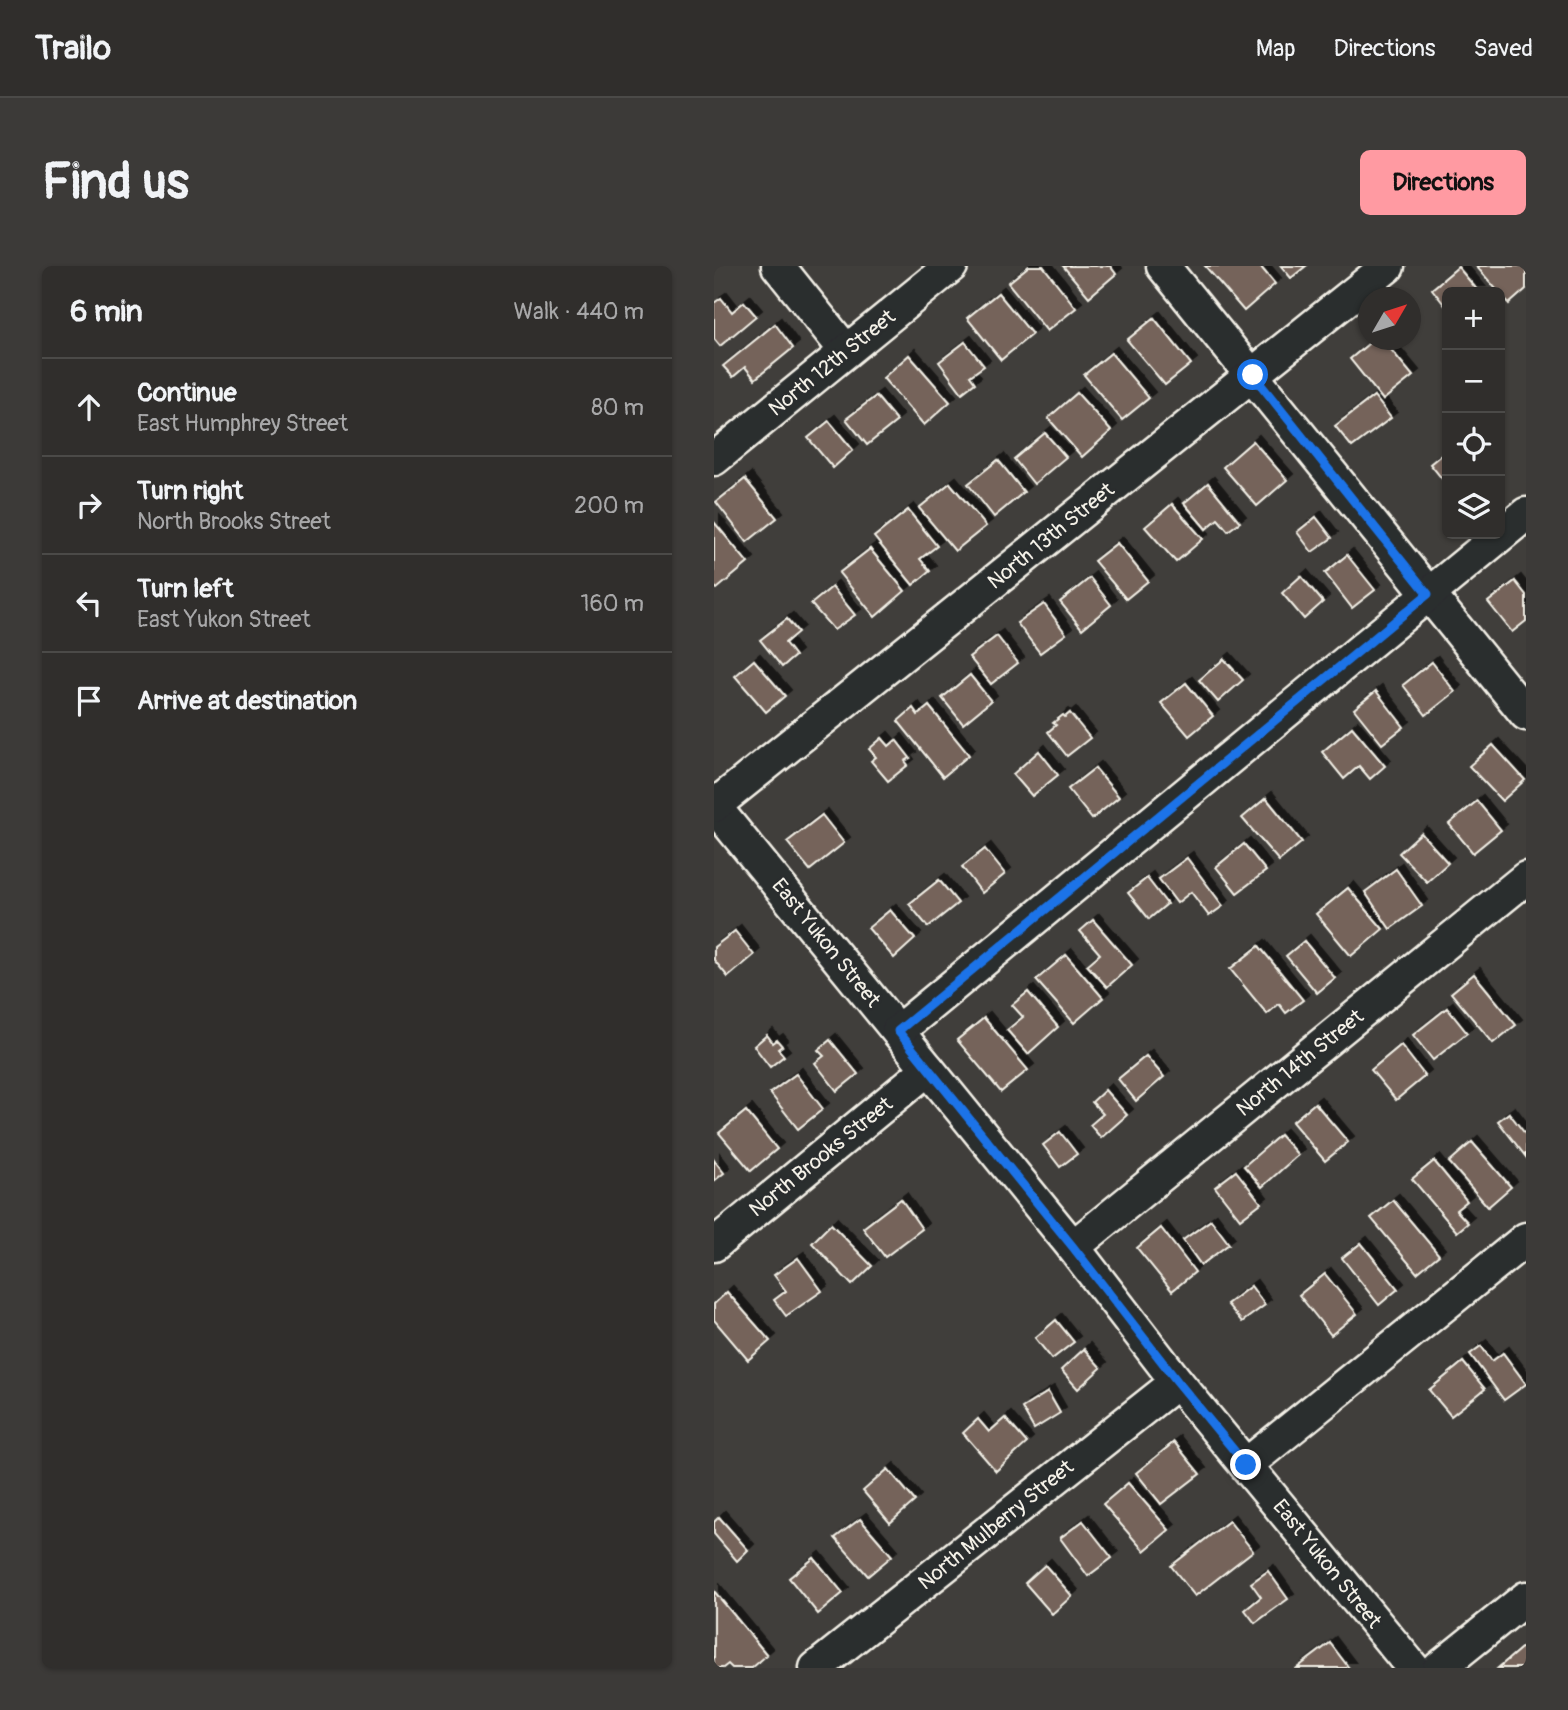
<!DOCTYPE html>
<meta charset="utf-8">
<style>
body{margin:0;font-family:Pangolin,sans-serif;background:#3c3a38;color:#f1f3f6}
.controls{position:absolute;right:21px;top:21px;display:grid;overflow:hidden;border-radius:10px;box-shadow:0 2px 5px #0004}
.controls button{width:63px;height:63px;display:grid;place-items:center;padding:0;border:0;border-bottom:2px solid #4b4a48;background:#302e2c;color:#f1f3f6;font:35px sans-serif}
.compass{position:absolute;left:644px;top:21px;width:63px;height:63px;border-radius:50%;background:#302e2c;box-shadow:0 2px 5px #0004;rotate:51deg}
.stop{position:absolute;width:21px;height:21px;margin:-16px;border:5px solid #1a73e8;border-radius:50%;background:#fff}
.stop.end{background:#1a73e8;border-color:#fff;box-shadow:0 2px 7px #0008}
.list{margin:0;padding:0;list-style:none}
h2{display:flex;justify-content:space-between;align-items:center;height:91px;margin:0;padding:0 28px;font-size:30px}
h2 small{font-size:23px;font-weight:400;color:#a8a8a9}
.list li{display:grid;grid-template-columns:46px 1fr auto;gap:21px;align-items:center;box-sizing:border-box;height:98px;padding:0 28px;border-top:2px solid #4b4a48}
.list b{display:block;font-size:26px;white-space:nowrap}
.list p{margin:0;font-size:23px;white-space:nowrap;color:#a8a8a9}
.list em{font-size:23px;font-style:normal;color:#a8a8a9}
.icon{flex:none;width:38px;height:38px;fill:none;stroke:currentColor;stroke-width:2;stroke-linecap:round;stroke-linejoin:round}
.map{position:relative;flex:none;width:812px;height:1402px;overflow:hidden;border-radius:10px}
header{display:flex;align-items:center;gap:42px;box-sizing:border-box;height:98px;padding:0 35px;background:#302e2c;border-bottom:2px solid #4b4a48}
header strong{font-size:33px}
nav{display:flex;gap:38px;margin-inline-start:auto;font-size:24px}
.intro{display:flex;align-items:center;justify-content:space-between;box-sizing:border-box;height:168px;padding:0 42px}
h1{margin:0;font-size:49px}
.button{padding:18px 32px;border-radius:10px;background:#ff9aa2;color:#111;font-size:24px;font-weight:700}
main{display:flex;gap:42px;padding:0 42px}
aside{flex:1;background:#302e2c;border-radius:10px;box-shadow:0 2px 5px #0004}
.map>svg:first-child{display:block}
</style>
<header>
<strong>Trailo</strong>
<nav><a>Map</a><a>Directions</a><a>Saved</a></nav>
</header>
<div class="intro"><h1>Find us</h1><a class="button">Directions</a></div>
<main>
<aside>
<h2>6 min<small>Walk · 440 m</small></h2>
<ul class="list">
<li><svg class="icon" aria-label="ahead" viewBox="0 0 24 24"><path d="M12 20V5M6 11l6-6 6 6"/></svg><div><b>Continue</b><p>East Humphrey Street</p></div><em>80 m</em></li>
<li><svg class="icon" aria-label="right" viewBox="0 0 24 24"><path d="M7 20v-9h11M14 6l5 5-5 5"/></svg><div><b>Turn right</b><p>North Brooks Street</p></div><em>200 m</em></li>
<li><svg class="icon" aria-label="left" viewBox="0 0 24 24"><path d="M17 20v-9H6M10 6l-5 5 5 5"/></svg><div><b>Turn left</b><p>East Yukon Street</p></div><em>160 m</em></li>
<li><svg class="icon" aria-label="arrive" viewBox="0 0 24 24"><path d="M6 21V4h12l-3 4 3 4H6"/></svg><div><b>Arrive at destination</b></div></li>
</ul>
</aside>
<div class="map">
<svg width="812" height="1402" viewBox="0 0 812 1402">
<defs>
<filter id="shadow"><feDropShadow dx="6" dy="-6" stdDeviation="0" flood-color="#0009"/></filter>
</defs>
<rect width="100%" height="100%" fill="#403e3b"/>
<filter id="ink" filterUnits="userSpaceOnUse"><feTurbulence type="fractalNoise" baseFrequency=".0143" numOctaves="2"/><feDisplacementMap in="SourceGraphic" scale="14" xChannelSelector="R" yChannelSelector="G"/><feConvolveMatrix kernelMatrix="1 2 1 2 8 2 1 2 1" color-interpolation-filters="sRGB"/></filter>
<g filter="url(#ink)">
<g fill="#74645a" stroke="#f4f1e8" stroke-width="2" filter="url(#shadow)">
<path d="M315,0H329L362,42L333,65L294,17Z"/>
<path d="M349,0H396L402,8L375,31Z"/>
<path d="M491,0H546L561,18L530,45Z"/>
<path d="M567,0H592L577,12Z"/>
<path d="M762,0H812V23L795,38Z"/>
<path d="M744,1L765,26H733V42L718,23Z"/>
<path d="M284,27L318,68L287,94L253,52Z"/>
<path d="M7,32L18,46L30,36L42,50L6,80L0,73V37Z"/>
<path d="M440,52L477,98L451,119L413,74Z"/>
<path d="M61,58L79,82L41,113L31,101L19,111L9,100Z"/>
<path d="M659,74H669L699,110L669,134L636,93Z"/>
<path d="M251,76L270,100L256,110L261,117L248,127L225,96Z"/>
<path d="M397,87L435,132L408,154L370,109Z"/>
<path d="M195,89L236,136L210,159L169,112Z"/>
<path d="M363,127L397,165L368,191L334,152Z"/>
<path d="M162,130L183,155L153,179L132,153Z"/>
<path d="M660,130L677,152L638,181L621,160Z"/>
<path d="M115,155L139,184L119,202L94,172Z"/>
<path d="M331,167L352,191L320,218L300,193Z"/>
<path d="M539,175L573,214L543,240L509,201Z"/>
<path d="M733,184V219L716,198Z"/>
<path d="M284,194L310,226L280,251L254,218Z"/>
<path d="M31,213L63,252L33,276L2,236Z"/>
<path d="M236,217L272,260L241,285L205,242Z"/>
<path d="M494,217L526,256L514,265L504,253L492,263L470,237Z"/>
<path d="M458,238L489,273L462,296L431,261Z"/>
<path d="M194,244L223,280L206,293L216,305L199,319L160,271Z"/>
<path d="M602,251L618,272L598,286L583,266Z"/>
<path d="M0,256L34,297L3,323L0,320Z"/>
<path d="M403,277L434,315L412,333L380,295Z"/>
<path d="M156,283L191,325L161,351L125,307Z"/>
<path d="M633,289L661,324L638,342L611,307Z"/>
<path d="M587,310L609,336L590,353L568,327Z"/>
<path d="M376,312L397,339L368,363L346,336Z"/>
<path d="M801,315L812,329V355L798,366L774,336Z"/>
<path d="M118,321L141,349L120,364L97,338Z"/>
<path d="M330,338L352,368L326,387L303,357Z"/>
<path d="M73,353L84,366L71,377L81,390L68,401L46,374Z"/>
<path d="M283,370L304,397L277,418L255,391Z"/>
<path d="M510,393L529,414L504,436L485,414Z"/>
<path d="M40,394L71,430L52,446L21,410Z"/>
<path d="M718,396L741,426L712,449L689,419Z"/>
<path d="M256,409L277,435L249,458L228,432Z"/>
<path d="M472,417L499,450L475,470L447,437Z"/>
<path d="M662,425L690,461L668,478L640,443Z"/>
<path d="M215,440L255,489L229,511L184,455L199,442L204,449Z"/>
<path d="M356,447L376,472L353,490L334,466L342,459L339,457L349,449L351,451Z"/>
<path d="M638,461L671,500L656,513L645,500L630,513L608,486Z"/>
<path d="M168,472L175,480L182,474L196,492L191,495L194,499L174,515L157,495L162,491L155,483Z"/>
<path d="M779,479L811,514L788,535L755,500Z"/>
<path d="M325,485L344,509L318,530L299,508Z"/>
<path d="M381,502L405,531L378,553L354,523Z"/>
<path d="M552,532L588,576L565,595L528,552Z"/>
<path d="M763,535L787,564L759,587L735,558Z"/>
<path d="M108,549L130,577L96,604L73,576Z"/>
<path d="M707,567L734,597L713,616L685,587Z"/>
<path d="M530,578L552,605L523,627L502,601Z"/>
<path d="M271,583L291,608L268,627L248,601Z"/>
<path d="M473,592L509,640L495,650L477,626L463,637L445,613Z"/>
<path d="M682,603L708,640L676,663L651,626Z"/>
<path d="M433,612L453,638L435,653L414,627Z"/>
<path d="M225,614L244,637L214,661L195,638Z"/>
<path d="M634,622L669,663L637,690L602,648Z"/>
<path d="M176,644L201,673L180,692L154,662Z"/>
<path d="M379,654L418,699L393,721L373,699L386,688L366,665Z"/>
<path d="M21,665L40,689L14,711L0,694V681Z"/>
<path d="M590,675L621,712L603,727L572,690Z"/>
<path d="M545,680L589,734L572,747L565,738L553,748L516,703Z"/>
<path d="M352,689L389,732L360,757L322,714Z"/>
<path d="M760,708L802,759L779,777L737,727Z"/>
<path d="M314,726L344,761L314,788L293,764L309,751L298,739Z"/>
<path d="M733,742L753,767L719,794L699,769Z"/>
<path d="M270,752L314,804L287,826L243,774Z"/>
<path d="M53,769L59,777L63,774L68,780L64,783L70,790L56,801L40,780Z"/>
<path d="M116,774L144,808L123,825L101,797L110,790L104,784Z"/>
<path d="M687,779L711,810L682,834L657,804Z"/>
<path d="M432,790L450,811L422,835L404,813Z"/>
<path d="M82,808L109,843L84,863L56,827Z"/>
<path d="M391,824L413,849L387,872L376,859L389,848L378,836Z"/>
<path d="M601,837L634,876L611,895L578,856Z"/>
<path d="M32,845L63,883L37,905L5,867Z"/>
<path d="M795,847L812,869V891L784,855Z"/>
<path d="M346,866L363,888L346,901L329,879Z"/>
<path d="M566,869L584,889L548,921L530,900Z"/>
<path d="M758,876L797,921L774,941L735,896Z"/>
<path d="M0,894L10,907L0,915Z"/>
<path d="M720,895L753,935L742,944L754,957L743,966L698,913Z"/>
<path d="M522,905L547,937L526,953L501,921Z"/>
<path d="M187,933L208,963L171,991L149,962Z"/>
<path d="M679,934L725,989L703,1007L657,952Z"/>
<path d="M497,954L515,978L487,999L469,974Z"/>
<path d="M117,958L158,1000L138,1019L98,977Z"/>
<path d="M447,962L481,1006L458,1025L423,982Z"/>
<path d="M647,977L684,1023L665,1039L628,992Z"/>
<path d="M84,992L108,1025L72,1050L60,1034L72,1025L60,1009Z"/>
<path d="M611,1008L643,1048L617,1069L585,1029Z"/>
<path d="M537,1020L551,1039L528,1056L513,1038Z"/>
<path d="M13,1026L56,1075L34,1094L0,1054V1038Z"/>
<path d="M342,1054L360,1076L338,1093L321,1072Z"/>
<path d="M767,1080L778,1095L789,1087L812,1118L790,1134L756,1088Z"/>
<path d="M370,1083L387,1102L364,1123L347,1104Z"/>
<path d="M749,1096L771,1123L737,1150L715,1124Z"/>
<path d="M334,1126L346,1147L320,1163L308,1142Z"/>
<path d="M291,1152L313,1177L282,1205L249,1167L264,1153L275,1166Z"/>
<path d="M460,1176L486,1208L447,1238L422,1207Z"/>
<path d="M174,1203L201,1235L176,1257L149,1225Z"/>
<path d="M414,1217L455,1264L430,1285L389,1238Z"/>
<path d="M5,1251L34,1284L23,1295L0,1268V1256Z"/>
<path d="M146,1253L178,1290L154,1310L121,1272Z"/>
<path d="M369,1255L398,1292L374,1310L346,1272Z"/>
<path d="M515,1255L539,1285L481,1330L457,1300Z"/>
<path d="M100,1292L129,1327L104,1348L75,1312Z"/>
<path d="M331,1299L358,1330L338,1348L311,1317Z"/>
<path d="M554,1305L574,1333L541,1357L531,1344L547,1331L537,1317Z"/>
<path d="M0,1325L53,1389L38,1402H18L14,1398L9,1402H0Z"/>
<path d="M616,1377L635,1402H583Z"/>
<path d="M812,1378V1402H784Z"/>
</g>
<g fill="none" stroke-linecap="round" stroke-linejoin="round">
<defs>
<g id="minor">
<path d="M64,0L132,85"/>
<path d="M449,0L812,448"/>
<path d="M0,193L237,0"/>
<path d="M0,540L359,981L463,1116L699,1402"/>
<path d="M0,540L674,0"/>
<path d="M184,765L812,248"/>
<path d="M0,979L214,803"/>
<path d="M359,981L812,612"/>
<path d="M532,1199L812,973"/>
<path d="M102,1402L463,1116"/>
<path d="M725,1402L812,1332"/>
</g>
</defs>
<use href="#minor" stroke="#f4f1e8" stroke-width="37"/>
<use href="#minor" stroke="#2a2d2e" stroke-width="32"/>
</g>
</g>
<g fill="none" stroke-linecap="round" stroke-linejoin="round" filter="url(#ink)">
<path stroke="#1a73e8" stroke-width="9" d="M532,1199L463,1115L359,981L184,765L714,328L539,109"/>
</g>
<g text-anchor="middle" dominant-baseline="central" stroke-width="5" stroke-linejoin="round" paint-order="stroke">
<g font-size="21" fill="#f4f1e8" stroke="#2a2d2e">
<text transform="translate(118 97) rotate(-39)">North 12th Street</text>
<text transform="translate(337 270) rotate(-39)">North 13th Street</text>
<text transform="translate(112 677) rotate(51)">East Yukon Street</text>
<text transform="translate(586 797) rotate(-39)">North 14th Street</text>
<text transform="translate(107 891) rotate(-39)">North Brooks Street</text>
<text transform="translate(282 1259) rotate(-39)">North Mulberry Street</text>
<text transform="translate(613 1298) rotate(51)">East Yukon Street</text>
</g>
</g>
</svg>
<div class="controls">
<button>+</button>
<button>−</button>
<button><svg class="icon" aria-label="locate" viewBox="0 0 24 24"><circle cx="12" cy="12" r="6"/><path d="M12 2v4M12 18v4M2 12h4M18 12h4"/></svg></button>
<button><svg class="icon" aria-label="layers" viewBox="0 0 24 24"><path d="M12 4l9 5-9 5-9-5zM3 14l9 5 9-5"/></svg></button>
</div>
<svg class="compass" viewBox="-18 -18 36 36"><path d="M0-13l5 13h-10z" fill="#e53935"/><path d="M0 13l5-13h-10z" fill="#a8a8a9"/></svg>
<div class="stop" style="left:539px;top:109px"></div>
<div class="stop end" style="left:532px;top:1199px"></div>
</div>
</main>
